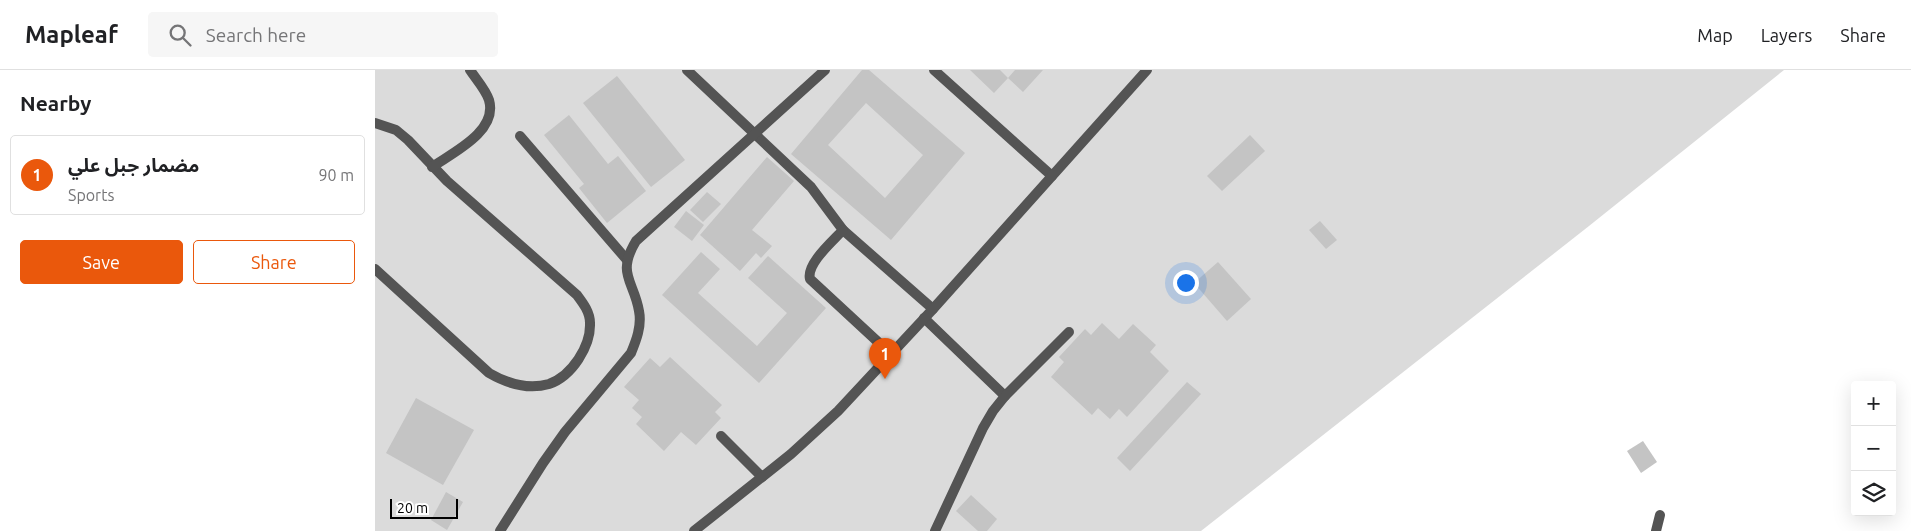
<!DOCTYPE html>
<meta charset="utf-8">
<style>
body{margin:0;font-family:Ubuntu,"Noto Sans Arabic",sans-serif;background:#f6f6f6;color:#202124}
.controls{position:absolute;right:15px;bottom:15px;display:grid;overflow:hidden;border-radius:5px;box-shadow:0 5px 20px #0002}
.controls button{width:45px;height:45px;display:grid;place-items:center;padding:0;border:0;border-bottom:1px solid #e0e0e0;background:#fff;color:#202124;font:25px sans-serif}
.scale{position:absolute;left:15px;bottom:12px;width:68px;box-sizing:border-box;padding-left:5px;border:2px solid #000;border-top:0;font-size:14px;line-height:18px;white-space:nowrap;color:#000;-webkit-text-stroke:4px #fff;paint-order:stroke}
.you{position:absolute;left:810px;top:212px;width:18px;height:18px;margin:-12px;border:4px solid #fff;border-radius:50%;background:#1a73e8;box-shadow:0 0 0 8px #1a73e833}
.badge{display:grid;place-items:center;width:32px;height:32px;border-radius:50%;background:#ea580c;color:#fff;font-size:16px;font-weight:700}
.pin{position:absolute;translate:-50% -41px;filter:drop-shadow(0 1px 2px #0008)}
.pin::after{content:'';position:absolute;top:26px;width:18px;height:15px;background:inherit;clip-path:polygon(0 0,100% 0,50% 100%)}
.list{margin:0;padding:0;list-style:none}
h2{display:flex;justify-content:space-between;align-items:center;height:65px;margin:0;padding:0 20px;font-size:21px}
h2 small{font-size:16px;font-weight:400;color:#757577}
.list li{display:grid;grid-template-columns:32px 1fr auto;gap:15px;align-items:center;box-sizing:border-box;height:80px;margin:0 10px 10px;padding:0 10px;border:1px solid #e0e0e0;border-radius:5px}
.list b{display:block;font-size:19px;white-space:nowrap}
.list p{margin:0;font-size:16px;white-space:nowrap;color:#757577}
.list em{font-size:16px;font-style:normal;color:#757577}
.actions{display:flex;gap:10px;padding:15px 20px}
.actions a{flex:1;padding:11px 0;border:1px solid #ea580c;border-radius:5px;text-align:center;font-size:18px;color:#ea580c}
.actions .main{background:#ea580c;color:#fff}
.icon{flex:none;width:28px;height:28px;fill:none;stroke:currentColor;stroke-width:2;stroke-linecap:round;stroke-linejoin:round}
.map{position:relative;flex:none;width:1536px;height:461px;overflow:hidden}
header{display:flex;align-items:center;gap:30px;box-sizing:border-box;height:70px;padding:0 25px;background:#fff;border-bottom:1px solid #e0e0e0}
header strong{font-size:24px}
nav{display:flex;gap:28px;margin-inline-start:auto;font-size:18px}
.search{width:350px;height:45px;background:#f6f6f6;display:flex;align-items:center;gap:12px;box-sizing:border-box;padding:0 18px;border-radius:5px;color:#757577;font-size:19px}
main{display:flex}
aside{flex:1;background:#fff}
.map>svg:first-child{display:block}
</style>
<header>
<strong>Mapleaf</strong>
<div class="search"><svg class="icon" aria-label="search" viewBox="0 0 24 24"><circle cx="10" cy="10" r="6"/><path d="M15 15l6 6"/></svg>Search here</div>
<nav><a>Map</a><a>Layers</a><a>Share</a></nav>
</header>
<main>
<aside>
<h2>Nearby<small></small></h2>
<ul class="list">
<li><span class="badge">1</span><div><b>مضمار جبل علي</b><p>Sports</p></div><em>90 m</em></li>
</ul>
<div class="actions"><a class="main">Save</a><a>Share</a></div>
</aside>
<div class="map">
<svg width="1536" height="461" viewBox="0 0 1536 461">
<rect width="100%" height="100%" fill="#fff"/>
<path fill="#dbdbdb" d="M0,0H1409L1214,156L826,461H0Z"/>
<g fill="#c4c4c4" fill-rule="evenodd">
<path d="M487,0H494L590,83L516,170L416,84ZM491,33L548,85L510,128L453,75Z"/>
<path d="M595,0H625L633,8L640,0H668L648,22L633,8L619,23Z"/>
<path d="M242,6L310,90L276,117L208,33Z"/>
<path d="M194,45L233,94L243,86L271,121L232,153L204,118L209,114L169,65Z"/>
<path d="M875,65L890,81L847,121L832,106Z"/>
<path d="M392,87L419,111L377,160L397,176L386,188L381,183L365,201L325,165Z"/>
<path d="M332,122L346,134L328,152L315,140Z"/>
<path d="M311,141L329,155L317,171L299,157Z"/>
<path d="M945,151L962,170L951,179L934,160Z"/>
<path d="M326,182L345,199L323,223L382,276L412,243L373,208L393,186L451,238L384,313L287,225Z"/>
<path d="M843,192L876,229L852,251L819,213Z"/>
<path d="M727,253L744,269L758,254L781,275L775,282L794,301L752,347L744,339L735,349L723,338L717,345L676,307L689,292L684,287L710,259L716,265Z"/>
<path d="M295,287L347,335L340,342L346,348L321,375L306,362L289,381L261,354L267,347L257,338L264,330L249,317L275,288L285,297Z"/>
<path d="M812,312L826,324L755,401L742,388Z"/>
<path d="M41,328L99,360L68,415L11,383Z"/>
<path d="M1268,371L1282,392L1266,403L1252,381Z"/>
<path d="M71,422L88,432L72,460L56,450Z"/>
<path d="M596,425L622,449L612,461H603L581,441Z"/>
</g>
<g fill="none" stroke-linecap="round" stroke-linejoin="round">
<g stroke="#545454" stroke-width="10">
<path d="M312,0L436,117L468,160L558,239"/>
<path d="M559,0L677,106"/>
<path d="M0,53L21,60L33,70L72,111L202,225C208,233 215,242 215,253C216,276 197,306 174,314C153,320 133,314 114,303L0,199"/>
<path d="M145,66L252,190"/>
<path d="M57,97C79,82 123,61 114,30C111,20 101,9 95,0"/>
<path d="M468,160C458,171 431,194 435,209L516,284"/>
<path d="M549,248L630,326"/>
<path d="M346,366L387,407"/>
<path d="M125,461L168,393L190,362L256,283C261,271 267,256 264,241C259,211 241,204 261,171L450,0"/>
<path d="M319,461L416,384L463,341L558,239L772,0"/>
<path d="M560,461L608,358L618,341L630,326L694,262"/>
<path d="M1281,461L1285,445"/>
</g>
</g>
</svg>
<div class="controls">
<button>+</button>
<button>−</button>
<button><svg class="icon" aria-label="layers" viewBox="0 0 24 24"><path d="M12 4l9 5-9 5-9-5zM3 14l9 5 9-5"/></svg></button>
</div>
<div class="scale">20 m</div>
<div class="you"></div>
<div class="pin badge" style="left:510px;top:309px">1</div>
</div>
</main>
